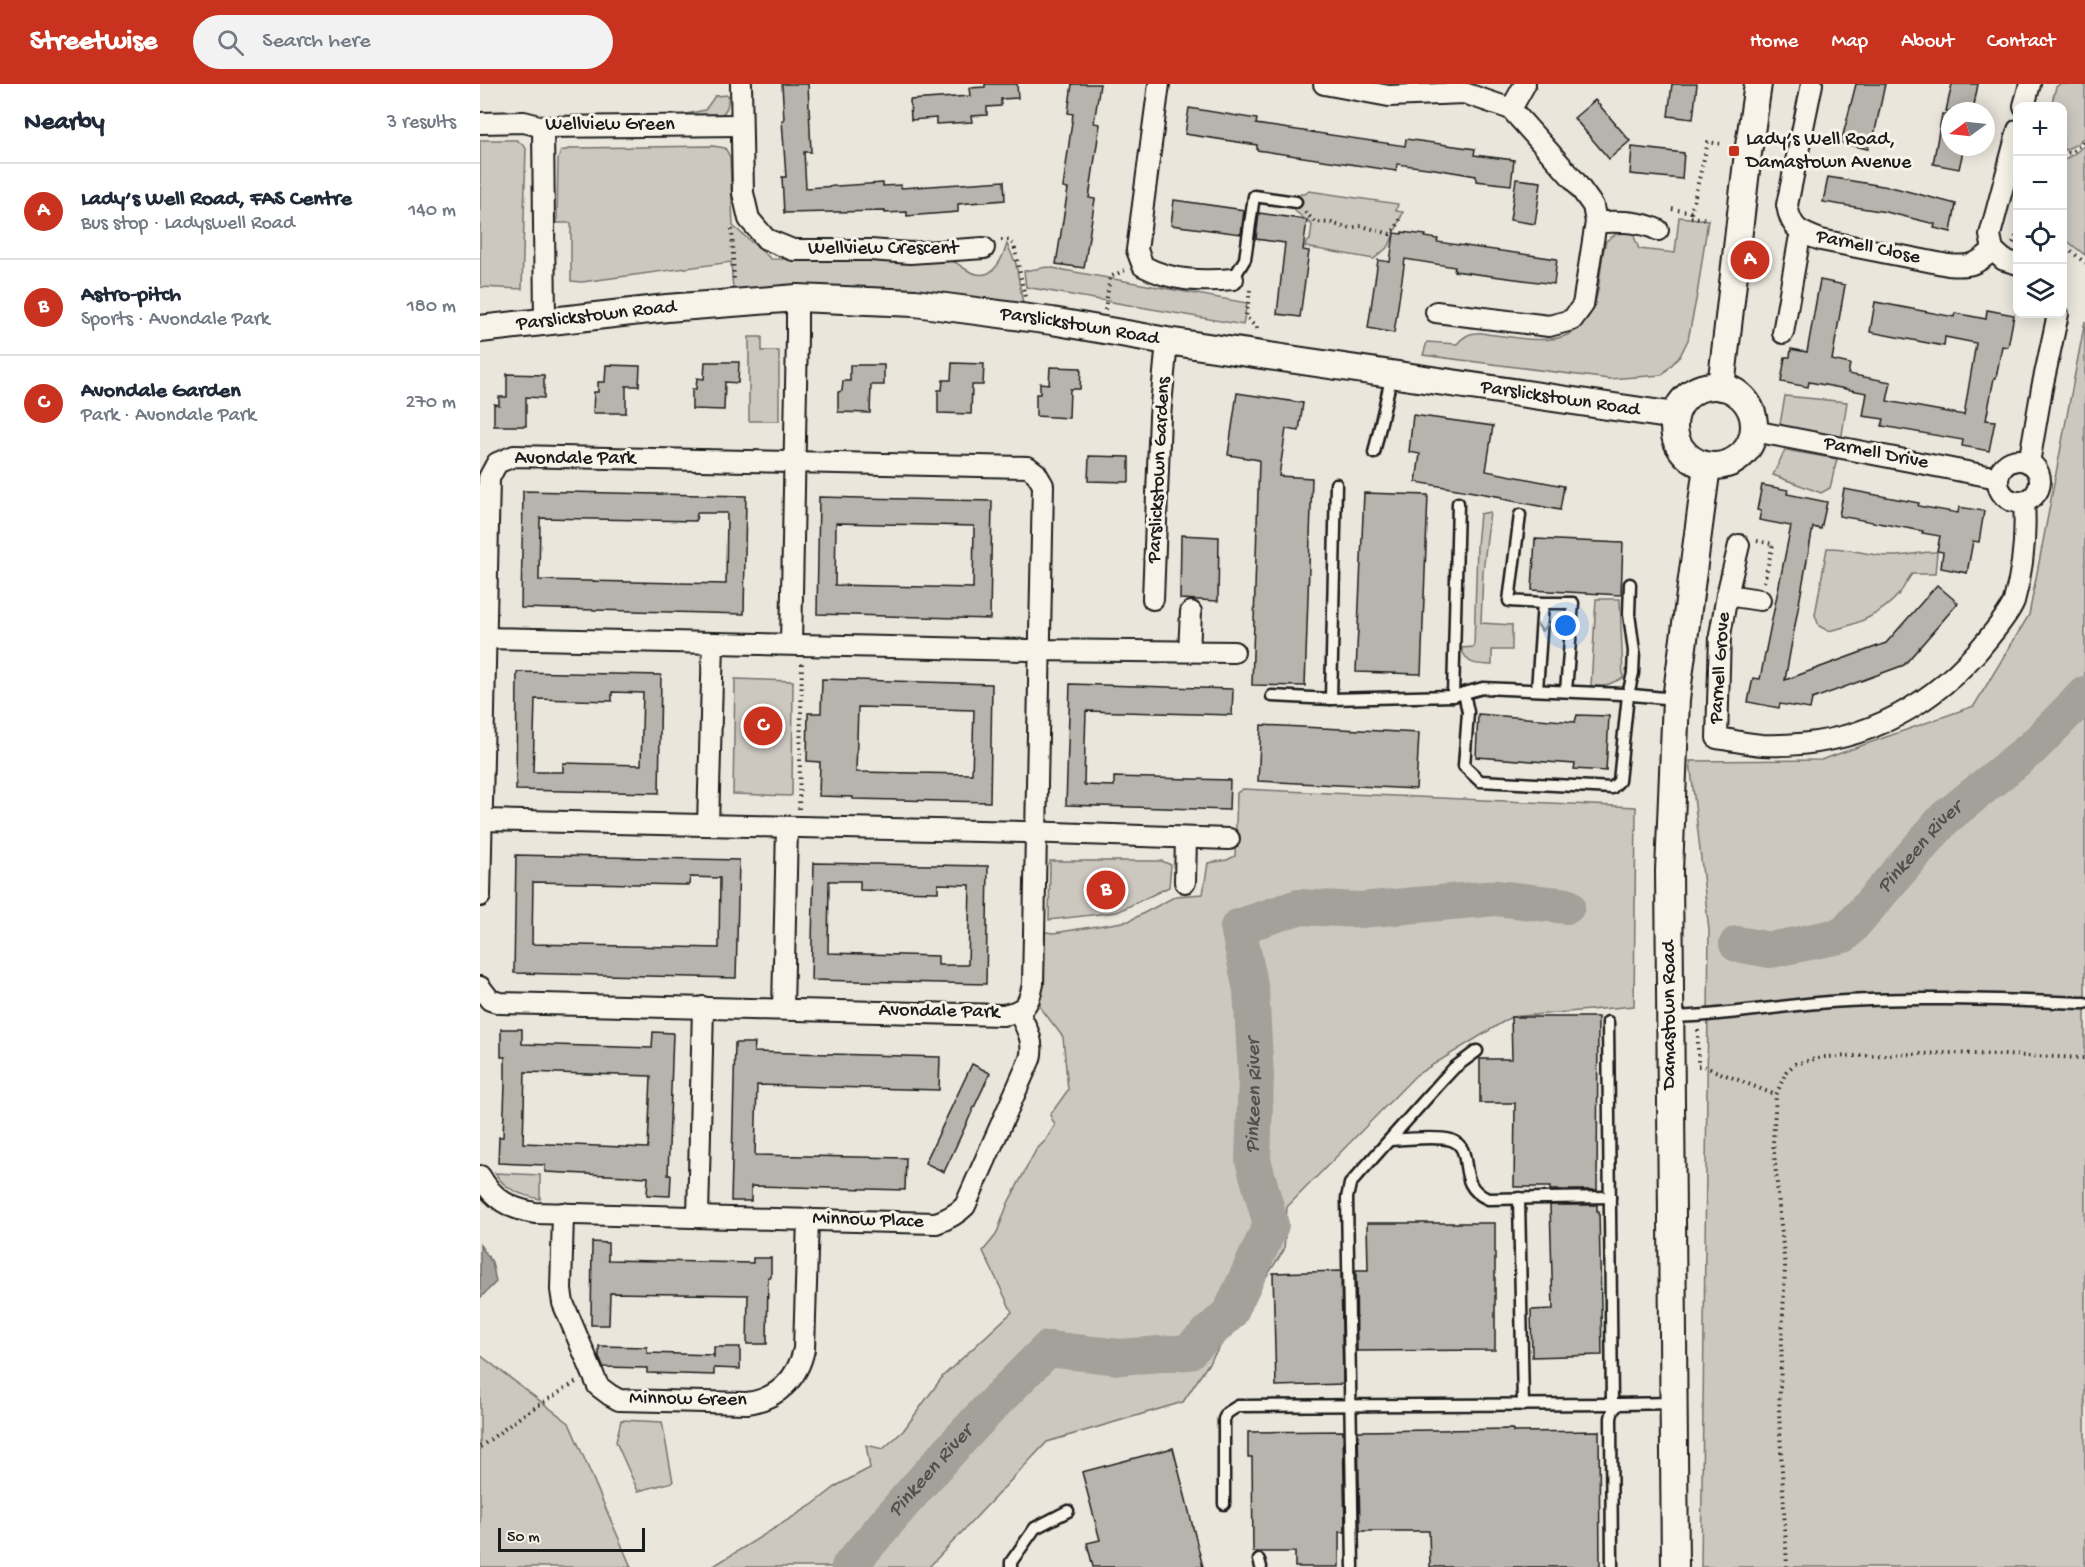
<!DOCTYPE html>
<meta charset="utf-8">
<style>
body{margin:0;font-family:"Gochi Hand",sans-serif;background:#f2f2f3;color:#1f2937}
.controls{position:absolute;right:18px;top:18px;display:grid;overflow:hidden;border-radius:12px;box-shadow:0 3px 15px #0003}
.controls button{width:54px;height:54px;display:grid;place-items:center;padding:0;border:0;border-bottom:2px solid #e0e1e3;background:#fff;color:#1f2937;font:30px sans-serif}
.compass{position:absolute;left:1461px;top:18px;width:54px;height:54px;border-radius:50%;background:#fff;box-shadow:0 3px 15px #0003;rotate:255deg}
.scale{position:absolute;left:18px;bottom:15px;width:147px;box-sizing:border-box;padding-left:6px;border:3px solid #1c1c1c;border-top:0;font-size:16px;line-height:21px;white-space:nowrap;color:#1c1c1c;-webkit-text-stroke:4px #f7f3e8;paint-order:stroke}
.you{position:absolute;left:1086px;top:542px;width:21px;height:21px;margin:-15px;border:4px solid #fff;border-radius:50%;background:#1a73e8;box-shadow:0 0 0 9px #1a73e833}
.badge{display:grid;place-items:center;width:39px;height:39px;border-radius:50%;background:#c8321e;color:#fff;font-size:20px;font-weight:700}
.pin{position:absolute;translate:-50% -50%;border:3px solid #fff;box-shadow:0 2px 6px #0006}
.list{margin:0;padding:0;list-style:none}
h2{display:flex;justify-content:space-between;align-items:center;height:78px;margin:0;padding:0 24px;font-size:26px}
h2 small{font-size:20px;font-weight:400;color:#747a83}
.list li{display:grid;grid-template-columns:39px 1fr auto;gap:18px;align-items:center;box-sizing:border-box;height:96px;padding:0 24px;border-top:2px solid #e0e1e3}
.list b{display:block;font-size:22px;white-space:nowrap}
.list p{margin:0;font-size:20px;white-space:nowrap;color:#747a83}
.list em{font-size:20px;font-style:normal;color:#747a83}
.icon{flex:none;width:33px;height:33px;fill:none;stroke:currentColor;stroke-width:2;stroke-linecap:round;stroke-linejoin:round}
.map{position:relative;flex:none;width:1605px;height:1483px;overflow:hidden}
header{display:flex;align-items:center;gap:36px;box-sizing:border-box;height:84px;padding:0 30px;background:#c8321e;color:#fff}
header strong{font-size:28px}
nav{display:flex;gap:33px;margin-inline-start:auto;font-size:21px}
.search{width:420px;height:54px;background:#f2f2f3;display:flex;align-items:center;gap:15px;box-sizing:border-box;padding:0 21px;border-radius:33px;color:#747a83;font-size:22px}
main{display:flex}
aside{flex:1;background:#fff}
.map>svg:first-child{display:block}
</style>
<header>
<strong>Streetwise</strong>
<div class="search"><svg class="icon" aria-label="search" viewBox="0 0 24 24"><circle cx="10" cy="10" r="6"/><path d="M15 15l6 6"/></svg>Search here</div>
<nav><a>Home</a><a>Map</a><a>About</a><a>Contact</a></nav>
</header>
<main>
<aside>
<h2>Nearby<small>3 results</small></h2>
<ul class="list">
<li><span class="badge">A</span><div><b>Lady’s Well Road, FAS Centre</b><p>Bus stop · Ladyswell Road</p></div><em>140 m</em></li>
<li><span class="badge">B</span><div><b>Astro-pitch</b><p>Sports · Avondale Park</p></div><em>180 m</em></li>
<li><span class="badge">C</span><div><b>Avondale Garden</b><p>Park · Avondale Park</p></div><em>270 m</em></li>
</ul>
</aside>
<div class="map">
<svg width="1605" height="1483" viewBox="0 0 1605 1483">
<rect width="100%" height="100%" fill="#eae6dc"/>
<filter id="ink" filterUnits="userSpaceOnUse"><feTurbulence type="fractalNoise" baseFrequency=".0167" numOctaves="2"/><feDisplacementMap in="SourceGraphic" scale="12" xChannelSelector="R" yChannelSelector="G"/><feConvolveMatrix kernelMatrix="1 2 1 2 8 2 1 2 1" color-interpolation-filters="sRGB"/></filter>
<g filter="url(#ink)">
<g fill="#ccc8c0" stroke="#74726e" stroke-width="1.5">
<path d="M1580,0H1605V52L1597,60L1583,67L1582,22H1571L1576,3Z"/>
<path d="M248,11C249,21 247,28 238,33L207,34L206,30L225,26L235,12Z"/>
<path d="M0,56H37L46,64L42,205L0,203Z"/>
<path d="M1605,61V171L1582,153L1583,76L1594,70Z"/>
<path d="M233,62L245,64L250,73L253,142L291,175L467,176C479,178 478,181 487,186C511,200 521,179 527,160L536,180L543,220C494,214 445,206 396,204C348,201 301,203 253,206L251,178L102,198L91,197V139H77L78,76L81,67L94,64Z"/>
<path d="M829,107L918,120L916,127L923,128L909,162L894,175L825,163L826,159L830,156L832,141L815,127L817,110H825Z"/>
<path d="M1199,133L1228,136L1217,211L1208,256L1200,272L1182,291L1129,295L943,271L947,258L977,260C982,254 988,249 996,249C1002,248 1009,251 1015,251C1046,255 1089,265 1108,233C1123,210 1118,182 1126,157L1136,150L1148,147L1153,150L1159,165L1195,169Z"/>
<path d="M567,183L767,219L763,241L546,203L544,187Z"/>
<path d="M1605,237V1483H1221L1229,846L1210,677L1341,676L1494,622L1549,531Z"/>
<path d="M269,253H282V267H299V337H269Z"/>
<path d="M1305,312L1367,318L1361,357L1315,348L1300,340Z"/>
<path d="M1305,366L1357,375L1350,404L1341,409L1293,391Z"/>
<path d="M1010,428L1003,488L1001,539L1032,541V566H1012V581C995,580 988,582 981,564L994,563L997,462L1000,430Z"/>
<path d="M1347,464C1368,463 1388,472 1409,472C1426,473 1440,467 1457,468L1455,490H1432C1427,496 1424,504 1419,510C1401,531 1373,542 1348,547L1339,542L1335,531Z"/>
<path d="M1116,515H1140L1143,594L1120,604L1111,602Z"/>
<path d="M255,595L313,597L312,711L310,712L253,710Z"/>
<path d="M763,705L1156,723L1154,922L1031,933L936,991L807,1123L804,1166L703,1318L567,1358L449,1483H232L332,1421L358,1401L390,1384L386,1361L403,1365L423,1347L463,1292L532,1228L503,1167L516,1151L528,1119L556,1066L566,1056L575,1041L570,1031L588,1006L583,953L560,923L563,851L566,848L574,849L649,837L696,812L723,810L728,779L747,776L755,772L757,709Z"/>
<path d="M570,777H682L691,781L689,803L637,828L569,836Z"/>
<path d="M15,1089L60,1091V1115C41,1111 25,1106 15,1089Z"/>
<path d="M0,1271L89,1339L151,1483H0Z"/>
<path d="M141,1336L182,1338L193,1398L158,1407L136,1358Z"/>
</g>
<path fill="#a3a19a" stroke="#6d6c68" stroke-width="1.5" d="M0,1161L12,1178L16,1198L0,1214Z"/>
<g fill="none" stroke-linecap="round" stroke-linejoin="round">
<g stroke="#a3a19a" stroke-width="36">
<path id="s1" d="M1257,860L1290,866L1364,851L1465,734L1553,663L1605,610"/>
<path id="s2" d="M369,1483C432,1407 497,1334 568,1265L640,1273L708,1268L750,1229L791,1141L773,1076L776,992L771,906L758,843L818,823L880,826L1016,814L1087,822"/>
</g>
</g>
<g fill="#b6b4ac" stroke="#1c1c1c" stroke-width="1.5" fill-rule="evenodd">
<path d="M302,0H328L331,68H324L326,104L403,99V102L421,101V104L524,97L525,116L478,120V128L427,132V128L405,129V127L304,129L302,93H306L302,36H304Z"/>
<path d="M505,0H537L538,14L521,15V22L507,23V31L491,32L492,38L456,40V34L431,36L430,16L490,12L489,4L505,3Z"/>
<path d="M592,0H620L614,39L620,40L609,114L615,115L604,184L576,180L588,105L583,104L593,30L588,29Z"/>
<path d="M1192,0H1217L1213,35L1188,32Z"/>
<path d="M1376,0H1405L1394,52L1391,51L1388,65L1361,59Z"/>
<path d="M1472,0H1498L1493,27H1466Z"/>
<path d="M1115,16L1150,57L1129,75L1094,34Z"/>
<path d="M709,24L777,35L776,40L925,62L926,55L995,65L994,71L1034,76L1031,101L996,97V92L955,85L917,80L916,87L777,66V61L705,50Z"/>
<path d="M1462,30H1470V63H1484L1479,85L1453,80Z"/>
<path d="M1152,63L1204,69L1202,95L1150,90Z"/>
<path d="M1348,93L1415,104L1476,120L1471,148L1454,144L1455,140L1406,128L1343,118Z"/>
<path d="M1036,95L1061,98L1055,140L1030,136Z"/>
<path d="M694,116L764,126L761,150L691,141Z"/>
<path d="M779,129L827,136L823,166L829,167L820,233L797,230L805,159L776,155Z"/>
<path d="M922,148L946,151L945,153L958,155L957,158L1077,175L1074,200L974,187L975,183L925,175L914,249L888,244L898,176L910,178L914,149L922,150Z"/>
<path d="M1340,196L1365,201L1352,276L1370,280L1368,290L1411,298L1407,317L1456,326L1484,331L1496,259L1465,253L1464,262L1390,248L1395,218L1474,233L1475,229L1506,235L1507,226L1534,231L1528,263L1522,262L1516,294H1514L1506,336L1515,337L1509,367L1482,362L1483,356L1402,342L1404,335L1383,332L1387,309L1329,298L1328,303L1301,298L1305,273H1310L1311,265L1327,268Z"/>
<path d="M225,278H259L258,299L245,298L244,326L212,325V305H216L217,294L224,295Z"/>
<path d="M472,279L504,280L503,301H492L491,330L458,329V306H462L463,296H471Z"/>
<path d="M126,281L160,282L159,302H146V329H113L114,308H118V298H125Z"/>
<path d="M370,281H404V301H391L390,329L358,328V308L362,307L363,297H370Z"/>
<path d="M570,283L601,284L600,305H590L589,334L556,332V310H560V299L569,300Z"/>
<path d="M27,290L64,291V314L46,313V342H14V320L19,321V313H27Z"/>
<path d="M757,309L823,319L819,347L806,345L799,392L832,394L825,602L772,601L779,376L748,371Z"/>
<path d="M933,331L1013,342L1006,387L1084,402L1080,426L1022,415V413L936,398L940,370L929,368Z"/>
<path d="M609,372L649,373V398L608,397Z"/>
<path d="M1282,401L1308,406L1307,410L1347,418L1341,445L1333,443L1305,596L1406,559L1457,501L1478,519L1424,581L1332,615L1330,625L1300,620L1299,624L1268,618L1273,594L1280,595L1311,442L1279,436L1281,427L1277,426Z"/>
<path d="M1364,405L1439,419L1438,422L1478,429L1479,423L1504,427L1499,458L1493,457L1487,489L1461,484L1463,468L1457,467L1460,452L1442,449L1443,447L1359,432Z"/>
<path d="M43,407L266,412L264,530L41,524ZM217,429H247L246,500L59,496L60,434L216,437Z"/>
<path d="M884,409L948,411L941,590L876,588Z"/>
<path d="M339,413L512,417L510,535L337,530ZM356,439L494,442L493,504L355,501Z"/>
<path d="M701,451L739,453L738,517L700,515Z"/>
<path d="M1055,455L1143,459L1141,511L1052,506Z"/>
<path d="M37,588L181,591L179,709L36,706ZM132,608L163,609L161,681L83,679V688H53L55,615L132,617Z"/>
<path d="M342,595L512,600L510,718L373,715V713L339,712L340,678L327,677L328,629H341ZM378,623L494,626L492,690L376,688Z"/>
<path d="M590,600L753,605L752,631L606,627L605,660L604,701L634,702V693L750,696L749,726L586,721Z"/>
<path d="M998,630L1095,638L1097,631L1129,632L1126,687L1094,685L1095,680L996,673Z"/>
<path d="M781,641L939,649L936,705L778,697Z"/>
<path d="M36,771L259,776L256,894L34,889ZM210,793L240,794L239,864L52,860L53,798L209,801Z"/>
<path d="M334,779L508,782L506,900L331,896ZM349,797H380V806L408,807L458,808V800L490,801L488,881H458V872L348,869Z"/>
<path d="M1031,933H1118L1117,1106H1070V1103H1034L1035,1019H1000V975H1032Z"/>
<path d="M21,945H42V960L172,964L173,948L193,949L188,1091H191L190,1112L167,1111L168,1093L65,1088V1081L18,1079L19,1053H23L25,1000V973H21ZM45,988L171,992L168,1064L43,1059Z"/>
<path d="M255,959H275L274,968L460,973L459,1006L277,1001L275,1071L426,1074L425,1106L271,1102V1117H251Z"/>
<path d="M492,980L510,989L464,1088L445,1079Z"/>
<path d="M1070,1121H1117V1127H1119L1122,1271L1052,1273L1051,1226L1073,1225Z"/>
<path d="M887,1139H1015V1266L877,1267L876,1186H888Z"/>
<path d="M112,1158L128,1159V1176L273,1179V1174H291V1193H288L287,1260H267L268,1211L130,1209L129,1241H111Z"/>
<path d="M861,1187L863,1300L796,1302L793,1189Z"/>
<path d="M119,1262L167,1263V1269L234,1271V1274V1263H260V1285L234,1284V1291L167,1289V1284L123,1283L119,1273Z"/>
<path d="M1033,1345V1348L1119,1347L1120,1483H950L949,1447H880L878,1347Z"/>
<path d="M863,1347L865,1448H859V1483H815V1468H773L772,1373H768V1348Z"/>
<path d="M693,1364L723,1483H613L607,1459L620,1456L602,1388Z"/>
</g>
<g fill="none" stroke-linecap="round" stroke-linejoin="round">
<defs>
<g id="service">
<path d="M753,195L765,175L774,112L816,118"/>
<path d="M894,369L912,290"/>
<path d="M1040,431L1029,517L1063,519"/>
<path d="M1057,606L1063,519H1093L1086,607"/>
<path d="M984,609L988,628L984,682L1000,697L1132,704L1139,697L1148,611L1153,589L1154,567L1149,530L1150,500"/>
<path d="M792,612L851,615L973,612L1003,604L1142,610L1195,615"/>
<path d="M973,612L978,419"/>
<path d="M851,615L856,400"/>
<path d="M1190,933C1244,932 1296,922 1349,918C1434,912 1520,916 1605,919"/>
<path d="M1128,938L1132,1320"/>
<path d="M910,1056C924,1055 959,1052 971,1056C997,1065 973,1100 1008,1115L1130,1113"/>
<path d="M1039,1114L1043,1321"/>
<path d="M744,1420V1335L747,1329L758,1322L1139,1320"/>
<path d="M779,1476L781,1483"/>
<path d="M531,1483V1478L555,1444L588,1427"/>
<path d="M873,1483L867,1114L870,1100L961,998L974,984L997,967"/>
<path d="M1132,1483L1131,1334L1133,1326L1139,1320L1194,1319"/>
</g>
<g id="minor">
<path d="M261,0L263,109L269,135L286,155L313,166H390L430,169L504,164"/>
<path d="M679,0L657,166L663,182C691,197 722,198 753,195"/>
<path d="M844,0L909,12L984,9L1031,25L1095,97L1113,122L1116,138L1103,221L1092,236L1069,242L956,228"/>
<path d="M1332,0L1307,121C1311,145 1319,148 1341,156L1468,181C1490,183 1496,181 1513,166"/>
<path d="M1544,22L1550,0"/>
<path d="M1031,25L1045,0"/>
<path d="M0,39L44,38L63,43L261,41"/>
<path d="M63,43L65,236"/>
<path d="M1538,46L1510,151L1513,166L1524,176L1538,180"/>
<path d="M1116,138C1138,138 1158,136 1178,146"/>
<path d="M1303,249L1319,157L1323,149"/>
<path d="M1274,347L1518,394"/>
<circle cx="1539" cy="397" r="21"/>
<path d="M1549,379L1562,304L1578,230"/>
<path d="M1259,461L1247,511L1240,551L1237,654C1252,656 1267,660 1282,661C1368,664 1440,632 1497,568C1507,556 1529,531 1534,517C1543,485 1546,450 1544,418"/>
<path d="M1247,511L1280,516"/>
<path d="M673,515L680,332L687,257"/>
<path d="M5,554L548,566L754,568"/>
<path d="M311,560L317,251V214"/>
<path d="M709,567L711,528"/>
<path d="M2,736L545,748L749,755"/>
<path d="M228,741L233,559"/>
<path d="M705,798L706,754"/>
<path d="M0,812L9,394L17,379L34,372L548,383L556,389L563,401L553,900C549,921 545,927 523,931L20,919L10,916L0,903"/>
<path d="M303,925L307,743"/>
<path d="M0,1092C13,1115 30,1125 55,1129L456,1139C468,1135 476,1131 485,1122L550,975C555,957 546,943 538,927"/>
<path d="M83,1129L81,1206L83,1219L118,1302L130,1311L139,1316L267,1319C298,1315 318,1294 324,1265L328,1135"/>
<path d="M218,1133L223,923"/>
</g>
<g id="tertiary">
<path id="s3" d="M0,245L187,224L317,214L435,219L572,237L687,257L1195,332"/>
<circle cx="1234" cy="342" r="40"/>
<path d="M1241,303L1268,69L1278,0"/>
<path d="M1195,1483L1189,787L1196,615L1227,382"/>
</g>
</defs>
<use href="#service" stroke="#1c1c1c" stroke-width="15"/>
<use href="#minor" stroke="#1c1c1c" stroke-width="24"/>
<use href="#tertiary" stroke="#1c1c1c" stroke-width="30"/>
<g stroke="#1c1c1c" stroke-width="4" stroke-dasharray="1.5 4.5" stroke-linecap="butt">
<path d="M1582,71L1593,67L1605,56"/>
<path d="M1192,125L1211,128L1228,58L1240,60"/>
<path d="M825,128L835,138L851,139L867,144L882,142L910,150L916,144L921,133"/>
<path d="M1211,128L1210,133L1229,135"/>
<path d="M252,145L254,197"/>
<path d="M521,156H529L534,161L545,213"/>
<path d="M1533,159L1538,149"/>
<path d="M1582,159L1605,179"/>
<path d="M770,206L766,233L777,244L776,248"/>
<path d="M625,226L630,193L645,186"/>
<path d="M1277,457L1293,460L1284,498"/>
<path d="M319,725L322,579"/>
<path d="M1218,946V982H1223L1296,1011"/>
<path d="M0,1363L43,1331L96,1298"/>
<path d="M1307,1483L1299,1329L1305,1183L1293,1058L1296,1011L1306,988L1315,980L1343,973L1468,969L1605,974"/>
</g>
<use href="#service" stroke="#f7f3e8" stroke-width="10"/>
<use href="#minor" stroke="#f7f3e8" stroke-width="20"/>
<use href="#tertiary" stroke="#f7f3e8" stroke-width="26"/>
</g>
<defs><path id="oneway-chevron" d="M-2-3.5L2.5 0L-2 3.5" fill="none" stroke-width="1.6" stroke-linecap="round" stroke-linejoin="round" transform="scale(1.5)"/></defs>
<use stroke="#94928c" href="#oneway-chevron" transform="translate(1062 543) rotate(94)"/>
</g>
<rect fill="#c8321e" stroke="#f7f3e8" stroke-width="2" x="1248" y="61" width="12" height="12" rx="3"/>
<g text-anchor="middle" dominant-baseline="central" stroke-width="6" stroke-linejoin="round" paint-order="stroke">
<g font-size="20" fill="#1c1c1c" stroke="#f7f3e8">
<text x="130" y="41">Wellview Green</text>
<text transform="translate(1388 164) rotate(12)">Parnell Close</text>
<text x="403" y="165">Wellview Crescent</text>
<text stroke="none"><textPath href="#s3" startOffset="117">Parslickstown Road</textPath></text>
<text stroke="none"><textPath href="#s3" startOffset="603">Parslickstown Road</textPath></text>
<text stroke="none"><textPath href="#s3" startOffset="1089">Parslickstown Road</textPath></text>
<text transform="translate(1396 370) rotate(11)">Parnell Drive</text>
<text x="95" y="375">Avondale Park</text>
<text transform="translate(680 386) rotate(-87)">Parslickstown Gardens</text>
<text transform="translate(1241 584) rotate(-86)">Parnell Grove</text>
<text transform="translate(459 928) rotate(1)">Avondale Park</text>
<text transform="translate(1190 931) rotate(-90)">Damastown Road</text>
<text transform="translate(388 1137) rotate(2)">Minnow Place</text>
<text transform="translate(208 1316) rotate(1)">Minnow Green</text>
</g>
<g font-size="20" fill="#1c1c1c" stroke="#f7f3e8" text-anchor="start">
<text x="1266" y="56">Lady’s Well Road,<tspan x="1266" dy="23">Damastown Avenue</tspan></text>
</g>
<g font-size="21" font-style="italic" fill="#52514e" stroke="#f7f3e8">
<text stroke="none"><textPath href="#s1" startOffset="225">Pinkeen River</textPath></text>
<text stroke="none"><textPath href="#s2" startOffset="722">Pinkeen River</textPath></text>
<text stroke="none"><textPath href="#s2" startOffset="126">Pinkeen River</textPath></text>
</g>
</g>
</svg>
<div class="controls">
<button>+</button>
<button>−</button>
<button><svg class="icon" aria-label="locate" viewBox="0 0 24 24"><circle cx="12" cy="12" r="6"/><path d="M12 2v4M12 18v4M2 12h4M18 12h4"/></svg></button>
<button><svg class="icon" aria-label="layers" viewBox="0 0 24 24"><path d="M12 4l9 5-9 5-9-5zM3 14l9 5 9-5"/></svg></button>
</div>
<svg class="compass" viewBox="-18 -18 36 36"><path d="M0-13l5 13h-10z" fill="#e53935"/><path d="M0 13l5-13h-10z" fill="#747a83"/></svg>
<div class="scale">50 m</div>
<div class="you"></div>
<div class="pin badge" style="left:1270px;top:176px">A</div>
<div class="pin badge" style="left:626px;top:806px">B</div>
<div class="pin badge" style="left:283px;top:642px">C</div>
</div>
</main>
